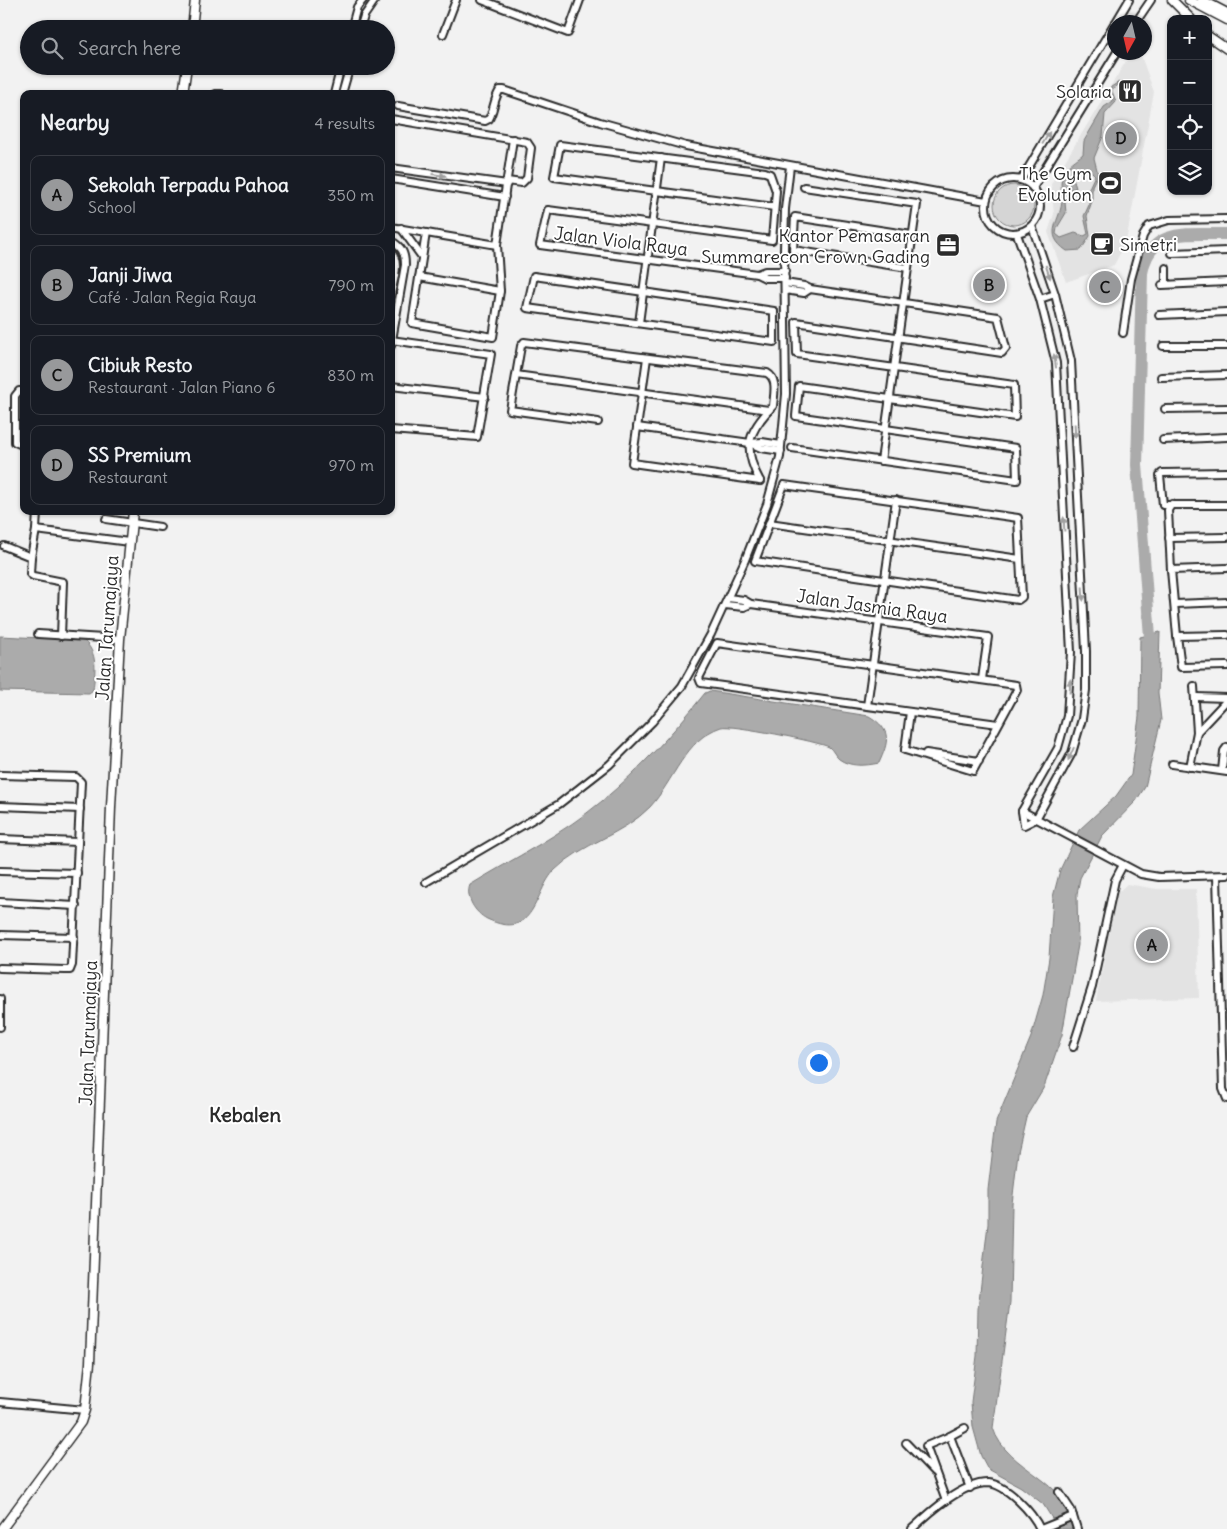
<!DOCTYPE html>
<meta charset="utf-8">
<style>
body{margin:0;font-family:Delius,sans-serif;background:#242831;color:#f1f3f6}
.controls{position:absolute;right:15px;top:15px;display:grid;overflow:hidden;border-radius:10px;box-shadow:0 1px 4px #0004}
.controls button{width:45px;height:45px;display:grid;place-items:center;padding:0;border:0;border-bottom:1px solid #363941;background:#171b24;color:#f1f3f6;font:25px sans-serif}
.compass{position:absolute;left:1107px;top:15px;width:45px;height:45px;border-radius:50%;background:#171b24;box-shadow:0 1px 4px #0004;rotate:188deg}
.you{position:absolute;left:818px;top:1062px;width:18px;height:18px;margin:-12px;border:4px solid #fff;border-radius:50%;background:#1a73e8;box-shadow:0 0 0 8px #1a73e833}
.badge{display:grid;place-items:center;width:32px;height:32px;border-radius:50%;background:#98999b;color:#111;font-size:16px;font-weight:700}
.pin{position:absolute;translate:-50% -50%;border:2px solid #fff;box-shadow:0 1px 5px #0006}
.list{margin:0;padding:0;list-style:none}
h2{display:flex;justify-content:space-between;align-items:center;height:65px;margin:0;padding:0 20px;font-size:21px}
h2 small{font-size:16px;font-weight:400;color:#9ea1a6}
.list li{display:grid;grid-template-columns:32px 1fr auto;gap:15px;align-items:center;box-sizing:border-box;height:80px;margin:0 10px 10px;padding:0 10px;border:1px solid #363941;border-radius:10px}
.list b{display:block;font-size:19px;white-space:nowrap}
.list p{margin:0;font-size:16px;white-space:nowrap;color:#9ea1a6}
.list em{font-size:16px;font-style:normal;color:#9ea1a6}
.icon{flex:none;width:28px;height:28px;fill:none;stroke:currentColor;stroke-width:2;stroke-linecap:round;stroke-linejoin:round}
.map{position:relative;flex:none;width:1227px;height:1529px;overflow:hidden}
.search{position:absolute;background:#171b24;box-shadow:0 1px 4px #0004;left:20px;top:20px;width:375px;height:55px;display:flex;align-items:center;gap:12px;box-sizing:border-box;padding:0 18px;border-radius:28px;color:#9ea1a6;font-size:19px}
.panel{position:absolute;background:#171b24;box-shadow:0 1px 4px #0004;left:20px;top:90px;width:375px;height:425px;border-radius:10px}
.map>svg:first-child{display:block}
</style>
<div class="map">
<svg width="1227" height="1529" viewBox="0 0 1227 1529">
<rect width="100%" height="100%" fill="#f2f2f2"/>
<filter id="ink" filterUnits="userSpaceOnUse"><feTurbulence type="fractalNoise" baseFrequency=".02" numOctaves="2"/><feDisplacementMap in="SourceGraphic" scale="10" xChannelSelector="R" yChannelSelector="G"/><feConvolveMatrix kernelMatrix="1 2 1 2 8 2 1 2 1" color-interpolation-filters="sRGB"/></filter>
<g filter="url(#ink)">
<g fill="#e3e3e3">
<path d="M1131,53H1140L1154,92L1126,242L1114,265L1066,282L1048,232L1054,214L1051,184Z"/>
<path d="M1127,884L1157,889H1196L1199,998L1096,1001L1117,893Z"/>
</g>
<circle fill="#d5d5d5" stroke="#808080" cx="1014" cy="205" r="20"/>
<g fill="#ababab" stroke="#787878" fill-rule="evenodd">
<path d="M1119,82L1112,91L1116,102L1105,114L1103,136L1094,158L1098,174L1092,186V201L1087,216L1090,236L1081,250L1067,251C1041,233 1062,221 1062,199C1062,189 1059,182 1064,172C1069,163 1076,160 1083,154L1084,141L1104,107L1113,101L1110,92L1111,87ZM1078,170L1092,172L1095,175L1089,188V205L1084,216L1088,234L1084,236L1075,233L1061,238L1056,234L1057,228L1066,213L1064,191L1076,188L1072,174Z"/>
<path d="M1160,632L1158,693L1161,720L1145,787L1136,801L1102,836L1080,878L1077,894L1078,945L1062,1035L1044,1087L1026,1117L1018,1152L1012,1204L1010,1302L993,1428C1006,1471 1071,1479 1074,1529H1056L1053,1520L1043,1504L1021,1487L988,1469L981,1456L973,1427L971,1402L977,1356L978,1309L988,1224V1190L996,1122L1031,1037L1043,995L1049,958L1053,897L1060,870L1079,830L1116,796L1131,775L1139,717L1140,637Z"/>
<path d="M0,636L83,640C99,653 95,672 93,690L89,693L0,691Z"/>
<path d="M710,691L869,716C892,730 889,741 879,763C865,766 850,767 839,759C835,756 833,750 829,747C820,742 731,724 721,727C685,739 674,781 650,807C623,835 582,843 555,870C533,892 536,942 487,919C475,913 465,897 470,885C514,858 563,834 602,801C640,769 674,732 705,693Z"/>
</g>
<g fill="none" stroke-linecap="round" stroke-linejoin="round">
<path stroke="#ababab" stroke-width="12" d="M1151,650L1137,465L1142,273C1150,226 1190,235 1227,234"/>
<defs>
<g id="minor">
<path d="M482,0L568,33L580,0"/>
<path d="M1116,22L1129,0"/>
<path d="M1136,22L1151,0"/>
<path d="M351,29L357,7L363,0"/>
<path d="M360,29L364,16L375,0"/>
<path d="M443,34L456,0"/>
<path d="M215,94H221"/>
<path d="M334,94L341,66"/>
<path d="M342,94L350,66"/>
<path d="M398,106L485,121L489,119C494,110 494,98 500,90H504L600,122L686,146L986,201"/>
<path d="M391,119L527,142L531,148L527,178L522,183L507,181"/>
<path d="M391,168L507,184"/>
<circle cx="1013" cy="206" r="27"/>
<path d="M391,179L505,197"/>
<path d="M1021,180L1114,24"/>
<path d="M804,187L917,204L881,461"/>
<path d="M1033,188L1117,52"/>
<path d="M774,207L554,177L560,145L765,172L770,174L776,191L772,240L548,210L540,245L757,274L765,278H785"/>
<path d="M391,227L497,245"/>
<path d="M401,228L422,257"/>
<path d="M426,233L412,323L493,337L500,291L497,245L513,139"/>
<path d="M1017,234L1040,299L1056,363L1071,652L1067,716L1058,748L1022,811L1024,825L1036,819L1072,753L1082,719L1086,690V651L1071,361L1055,294L1032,226"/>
<path d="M391,241C402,247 405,253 405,265L391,346"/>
<path d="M391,252C401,262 393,282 391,294"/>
<path d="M1172,253L1227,251"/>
<path d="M908,268L793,250L795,217L912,235"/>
<path d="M757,274L765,271H785"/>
<path d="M534,276L774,311V342L527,308Z"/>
<path d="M419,277L500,291"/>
<path d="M785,283L804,286L810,289L998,317L1006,348L1002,353L796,322L797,354L1014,385L1015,417L799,386L796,416L1016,448L1017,480L792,448"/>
<path d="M1166,284V268"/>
<path d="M1162,285L1227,282"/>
<path d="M785,290L804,293L810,289"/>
<path d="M1040,299L1055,294"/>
<path d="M1159,315L1227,312"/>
<path d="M639,323L661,158"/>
<path d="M1123,333L1131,279L1143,236L1149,226L1169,220L1227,219"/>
<path d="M391,340L491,354L477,437L391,430"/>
<path d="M1163,346H1227"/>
<path d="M647,358L632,463L760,481"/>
<path d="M516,375L769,410"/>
<path d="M1161,377L1227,375"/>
<path d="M391,386L485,397"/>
<path d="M24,391H19L15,396V442L24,446"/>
<path d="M1165,409L1227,408"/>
<path d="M598,422L510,410L521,346L524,342L767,373C778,379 774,394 773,406C748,431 742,448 760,481"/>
<path d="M637,427L750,443L762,442L781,445"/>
<path d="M1163,440L1227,437"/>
<path d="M752,444L761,448L781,451"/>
<path d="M1227,472L1162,473L1160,475L1163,505H1227"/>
<path d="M784,485L1018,518L1022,597L1018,600L755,561Z"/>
<path d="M37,511L36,530L129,542"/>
<path d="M106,519L160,527"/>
<path d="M769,523L1020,559"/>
<path d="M1169,538L1227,537"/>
<path d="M4,546L31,557L30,574L33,576L63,582L61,636"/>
<path d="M31,557L36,530"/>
<path d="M1171,570L1168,510L1172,504"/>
<path d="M728,598L744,600L751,604L988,637L982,679"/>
<path d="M1175,604L1227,602"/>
<path d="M725,605L744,607L751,604"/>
<path d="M38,634L120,639"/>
<path d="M1227,635L1177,636L1181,667L1227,666"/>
<path d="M1177,636L1171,570L1227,568"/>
<path d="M1196,697L1227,698"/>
<path d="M867,706L896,500"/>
<path d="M1197,732L1227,700"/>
<path d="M905,750L973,771L1017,690L1016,685L717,643L699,678L701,683L998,724"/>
<path d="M905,750L910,712"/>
<path d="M926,753L979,761"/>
<path d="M1172,764L1227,772"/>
<path d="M1190,767L1197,732L1194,686"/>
<path d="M1222,771L1224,751L1227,747"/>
<path d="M0,775L76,777L81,782L72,965L70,970H65L0,968"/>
<path d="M0,806L80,809"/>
<path d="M1022,811L1141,874L1159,877L1227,875"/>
<path d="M0,839L78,842"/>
<path d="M0,871L77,873"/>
<path d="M1217,876L1223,1089L1227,1099"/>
<path d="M426,882L559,804L609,765L652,722L682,686L711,634L745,560L767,504L780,457L786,394L784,249L785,209L790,166"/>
<path d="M0,902L76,906"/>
<path d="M0,935L74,937"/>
<path d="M0,999V1027"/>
<path d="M1073,1047L1092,987L1115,880L1123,865"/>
<path d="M0,1402L85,1410"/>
<path d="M965,1428L950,1436L970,1488"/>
<path d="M906,1443L934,1472"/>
<path d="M1059,1492L1071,1510L1077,1529"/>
<path d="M946,1501L926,1446L950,1436"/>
<path d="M912,1529C930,1512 962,1483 988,1483C1006,1484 1033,1513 1040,1529"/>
<path d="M1041,1529L1073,1516"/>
</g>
<g id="tertiary">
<path d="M1172,0L1191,19"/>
<path d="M1189,0L1227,20"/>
<path d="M1202,0L1227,13"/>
<path d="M192,29L195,0"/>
<path d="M1208,36L1227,49"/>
<path d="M183,94L187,66"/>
<path d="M2,1529L81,1422L85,1410L90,1363L111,807L120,639L133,511"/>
</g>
</defs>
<use href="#minor" stroke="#2b2b2b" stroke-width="10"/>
<use href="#tertiary" stroke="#2b2b2b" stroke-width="11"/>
<use href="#minor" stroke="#fff" stroke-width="6"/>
<use href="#tertiary" stroke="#fff" stroke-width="8"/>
</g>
<defs><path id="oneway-solid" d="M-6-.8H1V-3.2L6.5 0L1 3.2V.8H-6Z" transform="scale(1.25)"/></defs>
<g fill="#a0a0a0">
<use href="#oneway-solid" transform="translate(1046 138) rotate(-59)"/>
<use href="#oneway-solid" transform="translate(439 175) rotate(8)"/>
<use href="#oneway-solid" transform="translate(1048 272) rotate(71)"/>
<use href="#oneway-solid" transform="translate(1055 361) rotate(-99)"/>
<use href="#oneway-solid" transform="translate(1075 431) rotate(87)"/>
<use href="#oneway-solid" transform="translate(1064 524) rotate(-93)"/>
<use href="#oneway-solid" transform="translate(1083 594) rotate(87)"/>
<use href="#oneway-solid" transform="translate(1070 686) rotate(-87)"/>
<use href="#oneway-solid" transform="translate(1071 754) rotate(114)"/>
</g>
</g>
<defs>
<symbol id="restaurant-square" viewBox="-11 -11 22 22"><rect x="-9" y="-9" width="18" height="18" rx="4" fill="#2b2b2b" stroke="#fff"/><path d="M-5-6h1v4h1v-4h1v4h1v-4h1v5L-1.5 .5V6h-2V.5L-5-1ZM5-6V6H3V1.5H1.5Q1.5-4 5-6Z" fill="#fff"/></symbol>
<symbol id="stadium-square" viewBox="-11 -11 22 22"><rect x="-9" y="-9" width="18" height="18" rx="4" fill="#2b2b2b" stroke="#fff"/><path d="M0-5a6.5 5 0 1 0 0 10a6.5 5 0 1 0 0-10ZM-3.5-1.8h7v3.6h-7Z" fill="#fff"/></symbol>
<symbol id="cafe-square" viewBox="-11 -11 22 22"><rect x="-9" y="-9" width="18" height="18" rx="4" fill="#2b2b2b" stroke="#fff"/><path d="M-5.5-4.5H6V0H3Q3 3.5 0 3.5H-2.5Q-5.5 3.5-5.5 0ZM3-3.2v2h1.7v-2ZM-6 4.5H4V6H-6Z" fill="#fff"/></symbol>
<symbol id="office-square" viewBox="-11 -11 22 22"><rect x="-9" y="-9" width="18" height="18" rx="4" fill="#2b2b2b" stroke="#fff"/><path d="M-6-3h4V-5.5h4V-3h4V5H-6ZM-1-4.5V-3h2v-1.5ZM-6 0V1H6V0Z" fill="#fff"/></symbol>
</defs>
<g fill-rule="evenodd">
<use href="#restaurant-square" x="1116" y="77" width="28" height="28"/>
<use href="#stadium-square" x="1096" y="169" width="28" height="28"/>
<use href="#cafe-square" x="1088" y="230" width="28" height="28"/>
<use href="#office-square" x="934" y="231" width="28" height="28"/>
</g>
<g text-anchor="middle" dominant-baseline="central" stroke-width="4" stroke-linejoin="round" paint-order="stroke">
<g font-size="18" fill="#2b2b2b" stroke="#fff" text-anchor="end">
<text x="1112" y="91">Solaria</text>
<text x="1092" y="173">The Gym<tspan x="1092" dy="21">Evolution</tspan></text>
<text x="930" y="235">Kantor Pemasaran<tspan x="930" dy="21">Summarecon Crown Gading</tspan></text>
<text x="1120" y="244" text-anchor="start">Simetri</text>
</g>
<g font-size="18" fill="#2b2b2b" stroke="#fff">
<text transform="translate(621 241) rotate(7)">Jalan Viola Raya</text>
<text transform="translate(872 606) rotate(8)">Jalan Jasmia Raya</text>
<text transform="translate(107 628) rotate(-86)">Jalan Tarumajaya</text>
<text transform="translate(88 1033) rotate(-88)">Jalan Tarumajaya</text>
</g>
<g font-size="20" font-weight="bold" fill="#2b2b2b" stroke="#fff">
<text x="245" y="1114">Kebalen</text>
</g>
</g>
</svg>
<div class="controls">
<button>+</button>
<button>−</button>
<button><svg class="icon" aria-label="locate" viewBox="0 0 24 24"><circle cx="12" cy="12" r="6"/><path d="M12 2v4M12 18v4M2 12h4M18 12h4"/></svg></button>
<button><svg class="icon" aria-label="layers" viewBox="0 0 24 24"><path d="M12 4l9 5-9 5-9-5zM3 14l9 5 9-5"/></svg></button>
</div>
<svg class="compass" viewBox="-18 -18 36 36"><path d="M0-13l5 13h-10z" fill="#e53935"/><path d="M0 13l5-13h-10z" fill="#9ea1a6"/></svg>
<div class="you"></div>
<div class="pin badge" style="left:1152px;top:945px">A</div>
<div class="pin badge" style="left:989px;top:285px">B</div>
<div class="pin badge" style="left:1105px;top:287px">C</div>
<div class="pin badge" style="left:1121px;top:138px">D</div>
<div class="search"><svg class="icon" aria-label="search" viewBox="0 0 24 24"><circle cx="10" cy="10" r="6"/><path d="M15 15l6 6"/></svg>Search here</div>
<section class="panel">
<h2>Nearby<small>4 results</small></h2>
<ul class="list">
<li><span class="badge">A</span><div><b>Sekolah Terpadu Pahoa</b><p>School</p></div><em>350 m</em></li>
<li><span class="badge">B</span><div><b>Janji Jiwa</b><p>Café · Jalan Regia Raya</p></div><em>790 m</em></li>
<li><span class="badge">C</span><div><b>Cibiuk Resto</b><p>Restaurant · Jalan Piano 6</p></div><em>830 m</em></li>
<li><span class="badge">D</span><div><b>SS Premium</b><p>Restaurant</p></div><em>970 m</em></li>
</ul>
</section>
</div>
